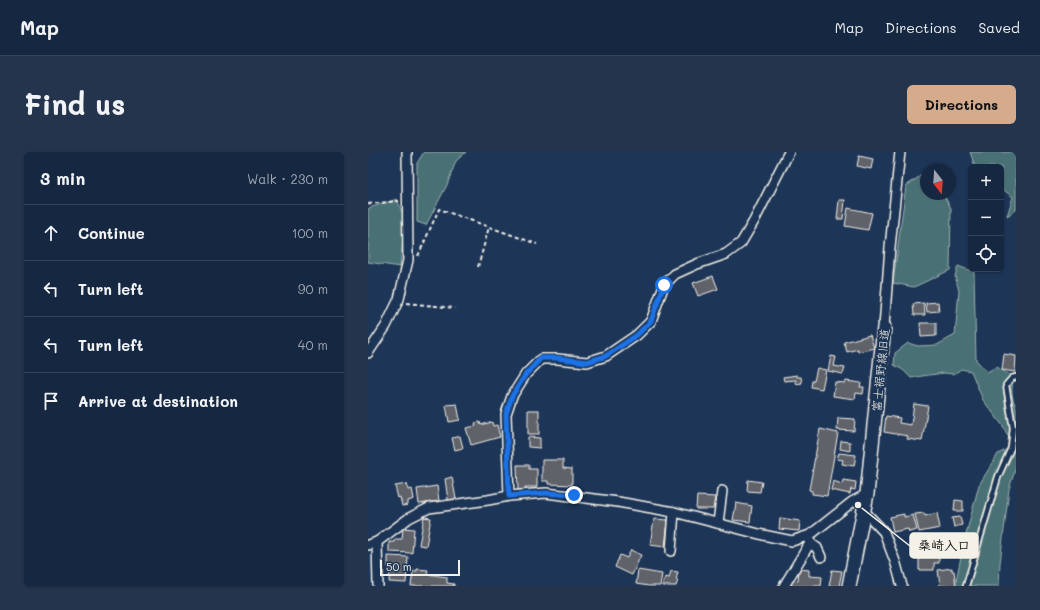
<!DOCTYPE html>
<meta charset="utf-8">
<style>
body{margin:0;font-family:Mali,"Klee One",sans-serif;background:#23344c;color:#f1f3f6}
.controls{position:absolute;right:12px;top:12px;display:grid;overflow:hidden;border-radius:6px;box-shadow:0 1px 3px #0004}
.controls button{width:36px;height:36px;display:grid;place-items:center;padding:0;border:0;border-bottom:1px solid #35445a;background:#162841;color:#f1f3f6;font:20px sans-serif}
.compass{position:absolute;left:552px;top:12px;width:36px;height:36px;border-radius:50%;background:#162841;box-shadow:0 1px 3px #0004;rotate:163deg}
.scale{position:absolute;left:12px;bottom:10px;width:80px;box-sizing:border-box;padding-left:4px;border:2px solid #f4f1e8;border-top:0;font-size:11px;line-height:14px;white-space:nowrap;color:#f4f1e8;-webkit-text-stroke:3px #1d3557;paint-order:stroke}
.stop{position:absolute;width:12px;height:12px;margin:-9px;border:3px solid #1a73e8;border-radius:50%;background:#fff}
.stop.end{background:#1a73e8;border-color:#fff;box-shadow:0 1px 4px #0008}
.list{margin:0;padding:0;list-style:none}
h2{display:flex;justify-content:space-between;align-items:center;height:52px;margin:0;padding:0 16px;font-size:17px}
h2 small{font-size:13px;font-weight:400;color:#9ea6b1}
.list li{display:grid;grid-template-columns:26px 1fr auto;gap:12px;align-items:center;box-sizing:border-box;height:56px;padding:0 16px;border-top:1px solid #35445a}
.list b{display:block;font-size:15px;white-space:nowrap}
.list em{font-size:13px;font-style:normal;color:#9ea6b1}
.icon{flex:none;width:22px;height:22px;fill:none;stroke:currentColor;stroke-width:2;stroke-linecap:round;stroke-linejoin:round}
.map{position:relative;flex:none;width:648px;height:434px;overflow:hidden;border-radius:6px}
header{display:flex;align-items:center;gap:24px;box-sizing:border-box;height:56px;padding:0 20px;background:#162841;border-bottom:1px solid #35445a}
header strong{font-size:19px}
nav{display:flex;gap:22px;margin-inline-start:auto;font-size:14px}
.intro{display:flex;align-items:center;justify-content:space-between;box-sizing:border-box;height:96px;padding:0 24px}
h1{margin:0;font-size:28px}
.button{padding:10px 18px;border-radius:6px;background:#d6ab8b;color:#111;font-size:14px;font-weight:700}
main{display:flex;gap:24px;padding:0 24px}
aside{flex:1;background:#162841;border-radius:6px;box-shadow:0 1px 3px #0004}
.map>svg:first-child{display:block}
</style>
<header>
<strong>Map</strong>
<nav><a>Map</a><a>Directions</a><a>Saved</a></nav>
</header>
<div class="intro"><h1>Find us</h1><a class="button">Directions</a></div>
<main>
<aside>
<h2>3 min<small>Walk · 230 m</small></h2>
<ul class="list">
<li><svg class="icon" aria-label="ahead" viewBox="0 0 24 24"><path d="M12 20V5M6 11l6-6 6 6"/></svg><div><b>Continue</b></div><em>100 m</em></li>
<li><svg class="icon" aria-label="left" viewBox="0 0 24 24"><path d="M17 20v-9H6M10 6l-5 5 5 5"/></svg><div><b>Turn left</b></div><em>90 m</em></li>
<li><svg class="icon" aria-label="left" viewBox="0 0 24 24"><path d="M17 20v-9H6M10 6l-5 5 5 5"/></svg><div><b>Turn left</b></div><em>40 m</em></li>
<li><svg class="icon" aria-label="arrive" viewBox="0 0 24 24"><path d="M6 21V4h12l-3 4 3 4H6"/></svg><div><b>Arrive at destination</b></div></li>
</ul>
</aside>
<div class="map">
<svg width="648" height="434" viewBox="0 0 648 434">
<rect width="100%" height="100%" fill="#1d3557"/>
<filter id="ink" filterUnits="userSpaceOnUse"><feTurbulence type="fractalNoise" baseFrequency=".025" numOctaves="2"/><feDisplacementMap in="SourceGraphic" scale="8" xChannelSelector="R" yChannelSelector="G"/><feConvolveMatrix kernelMatrix="1 2 1 2 8 2 1 2 1" color-interpolation-filters="sRGB"/></filter>
<g filter="url(#ink)">
<g fill="#497175" stroke="#9eb1ae">
<path d="M56,0H98L88,9L79,33L58,73L49,70V11Z"/>
<path d="M602,0H648V58L639,64L645,45L633,36V15H607Z"/>
<path d="M558,20V42H575L583,56L582,118L546,135L525,131L538,34Z"/>
<path d="M29,47L37,68L32,115L0,110V58L1,56Z"/>
<path d="M590,114L606,120L608,208L619,220L628,215L646,225C643,237 643,244 648,255V315L641,337L632,411L631,434H587L596,390L611,333L630,302L645,294L635,274L615,248L603,219L593,217L586,222L576,221L554,224L543,226L535,218L526,213L527,201L540,191L550,194L569,193L587,183L591,139L587,124Z"/>
</g>
<g fill="#60626a" stroke="#f4f1e8">
<path d="M491,4L505,7L503,17L489,14Z"/>
<path d="M471,48H477L475,67H469Z"/>
<path d="M480,56L504,61L500,78L477,74Z"/>
<path d="M345,124L350,137L330,144L325,131Z"/>
<path d="M570,150L571,159L559,160L558,151Z"/>
<path d="M556,151L557,163H546L545,152Z"/>
<path d="M552,171H568V184L553,185Z"/>
<path d="M502,183L506,196L490,200V197L479,200L476,190Z"/>
<path d="M636,202L648,204L647,220L634,218Z"/>
<path d="M463,204L468,205L466,214L477,216L475,222L460,219Z"/>
<path d="M449,216L458,218L454,237L443,235L444,229H446Z"/>
<path d="M429,223V225H433L434,231L428,232V228L416,229L415,225Z"/>
<path d="M478,229L493,231L492,235H496L495,242L488,241L487,247L465,244L467,230L477,231Z"/>
<path d="M89,252L92,268L81,270L78,253Z"/>
<path d="M546,252L560,254L554,289L539,287L540,284L516,280L518,264L532,266L531,271L543,273Z"/>
<rect x="160" y="258" width="11" height="24"/>
<path d="M470,266L487,267L486,279L469,278Z"/>
<path d="M112,270L113,273L124,270L125,274L129,273L132,285L103,293L98,276L108,274L107,271Z"/>
<path d="M452,277L470,281L459,344L444,342V339L441,338Z"/>
<path d="M92,284L95,296L87,298L84,286Z"/>
<path d="M160,285L172,286V296L160,295Z"/>
<path d="M473,289L482,290V299L472,297Z"/>
<path d="M471,301L488,303L486,314L474,312L475,308L469,307Z"/>
<path d="M174,308H195V316L204,317V333L180,332V329H174Z"/>
<path d="M149,313H161V317H169V335H157V338H150Z"/>
<path d="M84,325L88,347L80,348L77,327Z"/>
<path d="M380,328L394,330L392,340L379,339Z"/>
<path d="M475,328L488,330L487,338L483,337L482,342L463,338L465,329L474,332Z"/>
<path d="M39,332L40,338L44,337L46,347L40,349V353L34,354L32,345L30,346L27,334Z"/>
<path d="M69,334L71,349L51,352L49,337Z"/>
<path d="M329,344L347,345L345,357H328Z"/>
<path d="M587,348L595,349V359H586Z"/>
<path d="M368,351L384,354L382,370L365,368Z"/>
<path d="M556,361L557,364L569,361L572,376L551,380L547,362Z"/>
<path d="M536,362V365L545,363L549,378L541,380L540,377L525,380L522,365Z"/>
<path d="M56,365L63,366L58,394L51,393Z"/>
<path d="M592,365L594,373L586,375L584,366Z"/>
<path d="M412,366L432,369L431,379L411,377Z"/>
<path d="M286,367L300,368L297,395L282,393Z"/>
<path d="M35,376L46,377L44,401L21,400V390H26L27,387H34Z"/>
<path d="M263,398L273,403L264,423L247,415L252,403L259,406Z"/>
<path d="M551,401H571V411H566V418H551Z"/>
<path d="M20,404L40,405L38,431L21,430L22,417L20,415Z"/>
<path d="M584,416V419H586L588,434H572L570,418Z"/>
<path d="M49,417L60,418L59,422L79,425V431L86,432V434H43L45,419H49Z"/>
<path d="M431,417L441,418V424L454,425L453,434H421L424,428L430,429Z"/>
<path d="M270,418L294,422L292,434H281L268,432Z"/>
<path d="M464,418L474,419L471,434H461Z"/>
<path d="M303,419L310,420L308,428H310L308,434H294L297,425L301,426Z"/>
</g>
<g fill="none" stroke-linecap="round" stroke-linejoin="round">
<defs>
<path id="lane" d="M598,434L630,325L643,296L645,276L638,233L644,226L648,225"/>
<g id="street">
<path d="M516,175L522,95L532,0"/>
<path d="M0,201L18,174L31,147L40,108L39,0"/>
<path d="M141,344L138,262L144,244L158,222L173,207H189L219,210L238,204L269,183L283,169L296,133L307,122L329,112L358,102L373,91L386,69L421,0"/>
<path d="M496,359L516,380L528,412L534,434"/>
<path d="M350,371L354,339"/>
<path d="M9,390L10,434"/>
<path d="M442,391L449,396L453,405"/>
<path d="M0,393L9,390L41,366L61,356L120,348L141,344L178,341L250,350L306,360L395,383L424,389L442,383L484,350L499,342"/>
<path d="M303,399L306,360"/>
<path d="M416,434L442,391L441,384"/>
</g>
<path id="secondary" d="M481,434L499,342L516,175"/>
</defs>
<use href="#lane" stroke="#f4f1e8" stroke-width="8"/>
<use href="#street" stroke="#f4f1e8" stroke-width="12"/>
<use href="#secondary" stroke="#f4f1e8" stroke-width="16"/>
<g stroke="#f4f1e8" stroke-width="2" stroke-dasharray="4 3" stroke-linecap="butt">
<path d="M0,52L31,49"/>
<path d="M50,104L71,57L169,92"/>
<path d="M110,115L121,75"/>
<path d="M38,151L87,156"/>
</g>
<use href="#lane" stroke="#1d3557" stroke-width="4.5"/>
<use href="#street" stroke="#1d3557" stroke-width="9"/>
<use href="#secondary" stroke="#1d3557" stroke-width="13"/>
</g>
</g>
<g fill="none" stroke-linecap="round" stroke-linejoin="round" filter="url(#ink)">
<path stroke="#1a73e8" stroke-width="5" d="M206,343L178,341L141,344L138,262L144,244L158,222L173,206H189L219,210L238,204L269,183L283,169L296,133"/>
</g>
<g text-anchor="middle" dominant-baseline="central" stroke-width="4" stroke-linejoin="round" paint-order="stroke">
<g font-size="12" fill="#f4f1e8" stroke="#1d3557">
<text transform="translate(512 218) rotate(-84)">富士裾野線旧道</text>
</g>
</g>
<path fill="none" stroke="#f4f1e8" stroke-width="1.5" d="M490 353L542 394"/>
<circle fill="#f4f1e8" stroke="#1d3557" stroke-width="1.5" cx="490" cy="353" r="4"/>
<rect fill="#f4f1e8" stroke="#f4f1e8" stroke-width="1.5" x="542" y="381" width="68" height="25" rx="4"/>
<g font-size="13" text-anchor="middle" font-weight="bold" fill="#111">
<text x="576" y="398">桑崎入口</text>
</g>
</svg>
<div class="controls">
<button>+</button>
<button>−</button>
<button><svg class="icon" aria-label="locate" viewBox="0 0 24 24"><circle cx="12" cy="12" r="6"/><path d="M12 2v4M12 18v4M2 12h4M18 12h4"/></svg></button>
</div>
<svg class="compass" viewBox="-18 -18 36 36"><path d="M0-13l5 13h-10z" fill="#e53935"/><path d="M0 13l5-13h-10z" fill="#9ea6b1"/></svg>
<div class="scale">50 m</div>
<div class="stop" style="left:296px;top:133px"></div>
<div class="stop end" style="left:206px;top:343px"></div>
</div>
</main>
